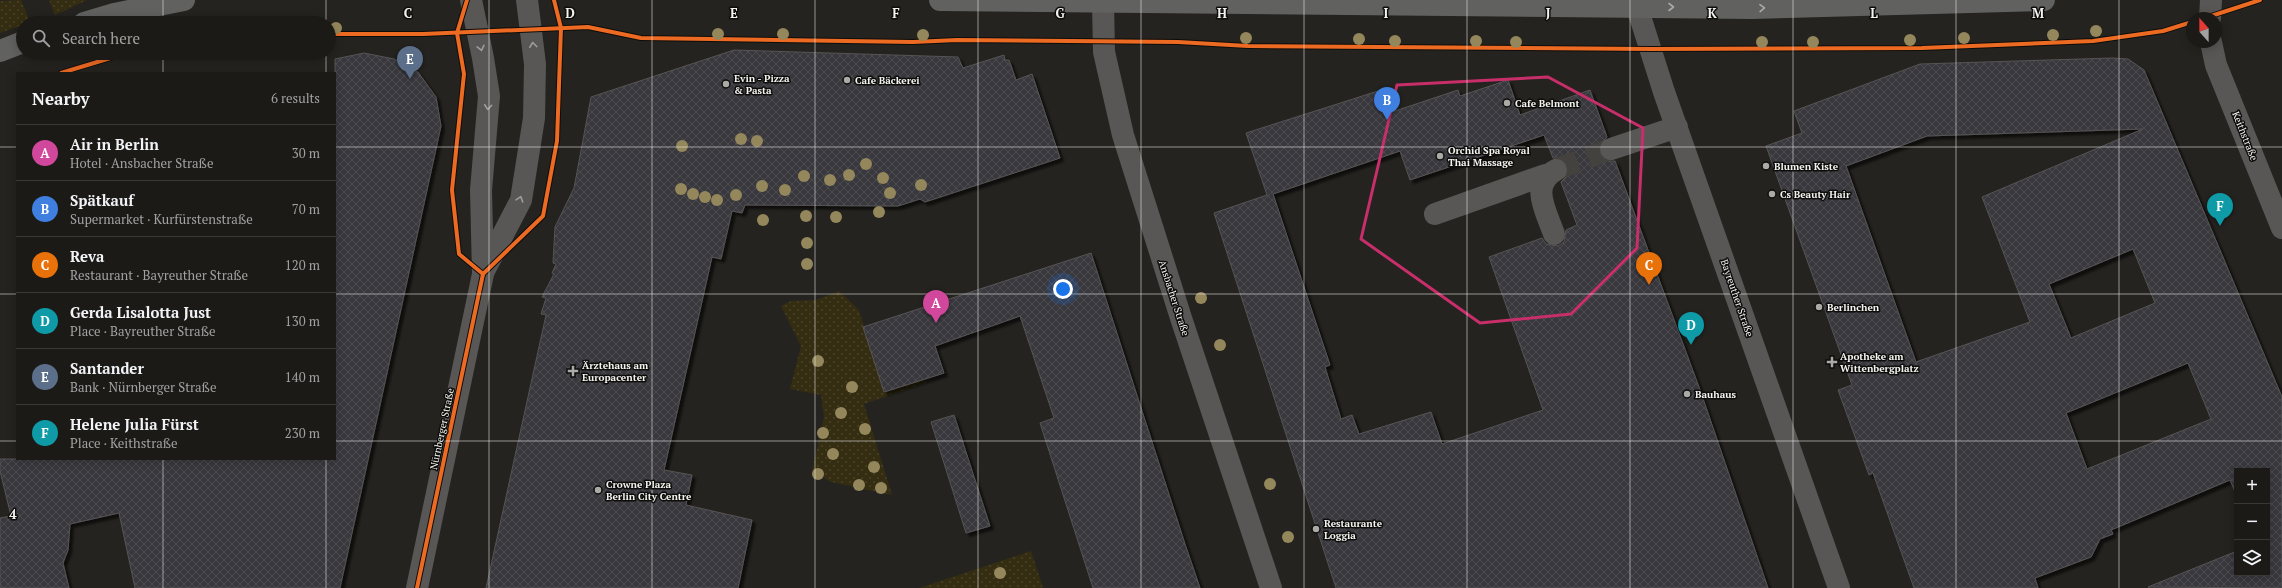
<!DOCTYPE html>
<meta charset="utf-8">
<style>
body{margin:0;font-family:"PT Serif",serif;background:#282724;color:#f1f3f6}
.controls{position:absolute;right:12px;bottom:12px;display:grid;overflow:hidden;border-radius:0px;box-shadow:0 2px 10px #0003}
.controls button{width:36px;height:36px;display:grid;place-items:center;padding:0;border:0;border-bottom:1px solid #393836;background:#1b1a17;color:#f1f3f6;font:20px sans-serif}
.compass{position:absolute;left:2186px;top:12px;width:36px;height:36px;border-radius:50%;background:#1b1a17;box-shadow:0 2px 10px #0003;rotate:339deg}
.you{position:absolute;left:1063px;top:289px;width:14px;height:14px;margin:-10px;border:3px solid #fff;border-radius:50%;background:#1a73e8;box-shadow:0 0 0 6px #1a73e833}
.badge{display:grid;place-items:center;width:26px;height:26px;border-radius:50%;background:#abaaa7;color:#fff;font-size:13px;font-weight:700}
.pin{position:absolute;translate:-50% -33px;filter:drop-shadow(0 1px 2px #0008)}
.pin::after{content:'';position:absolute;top:21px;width:14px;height:12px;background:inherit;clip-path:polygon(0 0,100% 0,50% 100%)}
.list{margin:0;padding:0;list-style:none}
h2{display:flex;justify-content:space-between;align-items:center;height:52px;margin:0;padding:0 16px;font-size:17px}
h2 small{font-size:13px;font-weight:400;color:#a0a1a1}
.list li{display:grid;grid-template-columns:26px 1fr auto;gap:12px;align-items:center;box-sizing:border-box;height:56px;padding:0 16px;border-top:1px solid #393836}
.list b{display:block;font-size:15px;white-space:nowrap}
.list p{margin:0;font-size:13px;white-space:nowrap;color:#a0a1a1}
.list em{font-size:13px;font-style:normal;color:#a0a1a1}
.icon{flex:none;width:22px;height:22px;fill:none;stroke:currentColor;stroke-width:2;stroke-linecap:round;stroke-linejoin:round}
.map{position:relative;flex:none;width:2282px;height:588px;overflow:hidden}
.search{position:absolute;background:#1b1a17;box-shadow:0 2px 10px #0003;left:16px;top:16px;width:320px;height:44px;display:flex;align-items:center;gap:10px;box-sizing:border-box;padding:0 14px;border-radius:22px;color:#a0a1a1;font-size:15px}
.panel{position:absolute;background:#1b1a17;box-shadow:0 2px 10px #0003;left:16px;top:72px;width:320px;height:388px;border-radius:0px}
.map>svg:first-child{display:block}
</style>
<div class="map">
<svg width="2282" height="588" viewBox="0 0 2282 588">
<defs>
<pattern id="grass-dots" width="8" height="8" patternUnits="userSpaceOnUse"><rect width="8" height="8" fill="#342d11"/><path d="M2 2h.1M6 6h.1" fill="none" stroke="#484228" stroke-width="1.8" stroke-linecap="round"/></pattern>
<pattern id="building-cross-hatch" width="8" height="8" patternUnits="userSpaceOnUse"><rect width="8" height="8" fill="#39383e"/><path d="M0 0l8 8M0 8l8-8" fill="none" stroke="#4c4c51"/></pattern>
<filter id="shadow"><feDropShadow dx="3.5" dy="3.5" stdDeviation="1" flood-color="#0009"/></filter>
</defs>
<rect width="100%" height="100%" fill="#24231f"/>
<g fill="url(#grass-dots)">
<path d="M21,0L30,22L0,33V1Z"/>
<path d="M49,0H87L55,15Z"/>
<path d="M839,291L859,310L884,392L925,379L926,383L864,404L892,495L831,482L812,471L824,417L821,395L790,389L801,346L781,306L791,301L816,300Z"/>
<path d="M1031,551L1043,588H919Z"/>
</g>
<g fill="url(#building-cross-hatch)" stroke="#565454" fill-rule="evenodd" filter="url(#shadow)">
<path d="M734,50L958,57L963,68L1004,55L1005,60H1009L1016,80L1032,74L1060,158L925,202L920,199L898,206L745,205L742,213L732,211L721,259L712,257L664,470L692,475L686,505L752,520L738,588H486L546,315L541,314L546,298L542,297L554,274L552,273L556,264L553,263L555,227L574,188L591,97Z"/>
<path d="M364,53L394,59L418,72L436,97L441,126L340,588H135L119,513L70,524L68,550L63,563L69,588H0V518L11,516L0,471V459H335V59Z"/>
<path d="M2112,58L2128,59L2144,70L2282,397V588L2148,587L2237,551V573H2267V471H2237V496L2230,480L2111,530L2113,534L2100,539L2091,557L2035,578L2038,588H1914L1873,473L1869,475L1838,390L1852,385L1766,146L1802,133L1794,111L1920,64ZM2143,129L1982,197L2030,322L1916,362L1846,166L1927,136ZM2133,249L2155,303L2071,338L2049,284ZM2188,363L2211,419L2087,469L2066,413Z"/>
<path d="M1508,80L1520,115L1590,90L1607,137L1599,146V153L1608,161H1615L1699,387L1768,588H1336L1214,213L1267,195L1246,133L1378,91L1386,114L1458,90L1460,96ZM1544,135L1553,158L1562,159L1568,168L1567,176L1561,182L1577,225L1566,230L1564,242L1558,246L1546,244L1542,238L1489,257L1543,410L1442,444L1431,412L1359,434L1352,415L1341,419L1325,367L1330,365L1273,194L1400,151L1410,180Z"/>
<path d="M1091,253L1185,544L1200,588H1093L1040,423L1054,418L1020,316L935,346L944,373L884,392L863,327Z"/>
<path d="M954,415L990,526L966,533L931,422Z"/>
</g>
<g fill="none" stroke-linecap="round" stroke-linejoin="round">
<path stroke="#43423e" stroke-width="22" stroke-dasharray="22 11" stroke-linecap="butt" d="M1557,169L1611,149"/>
<g stroke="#585756" stroke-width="22">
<path d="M1103,2L1104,52L1123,135L1181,318L1271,588"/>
<path d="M1637,7L1664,92L1839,588"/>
<path d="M2210,18L2211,0"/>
<path d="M2211,42L2216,65L2282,228"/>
<path d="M1611,149L1677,127"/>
<path d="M1435,214L1545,175"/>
<path d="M1554,234C1546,211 1529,184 1556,170"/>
<path d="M484,271L521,200L534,118L535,64L527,0"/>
<path d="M417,588L483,274L481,190L489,96L483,58L471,0"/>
</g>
<g stroke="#616160" stroke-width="22">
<path d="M940,0L1752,8L2044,0"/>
<path d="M84,23L114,14L184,0"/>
<path d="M0,51L23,42"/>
</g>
<defs>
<g id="cycleway">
<path d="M467,0L457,33L464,74L452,190L459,254L483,274"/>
<path d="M2205,18L2260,0"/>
<path d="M329,34H423L588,27L641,38L913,42L957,40L1178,42L1248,46L1651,49L1922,48L2093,41L2163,31L2192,22"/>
<path d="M61,73L127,53"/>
<path d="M483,274L543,216L557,141L561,28L554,0"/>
<path d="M417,588L483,274"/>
</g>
</defs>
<use href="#cycleway" stroke="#0d0d0b" stroke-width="6"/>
<use href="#cycleway" stroke="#ed6a23" stroke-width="4"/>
</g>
<g fill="#94875c">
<circle cx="336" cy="28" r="6"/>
<circle cx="2096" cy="31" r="6"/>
<circle cx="718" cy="34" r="6"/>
<circle cx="783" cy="34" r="6"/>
<circle cx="923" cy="35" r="6"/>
<circle cx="2053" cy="35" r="6"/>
<circle cx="1246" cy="38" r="6"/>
<circle cx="1964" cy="38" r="6"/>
<circle cx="1359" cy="39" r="6"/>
<circle cx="1910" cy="40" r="6"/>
<circle cx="1395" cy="41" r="6"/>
<circle cx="1476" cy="41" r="6"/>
<circle cx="1516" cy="42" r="6"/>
<circle cx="1762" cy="42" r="6"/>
<circle cx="1813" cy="42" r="6"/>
<circle cx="741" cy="139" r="6"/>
<circle cx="757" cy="141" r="6"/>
<circle cx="682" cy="146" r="6"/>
<circle cx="866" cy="164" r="6"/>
<circle cx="849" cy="175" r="6"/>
<circle cx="804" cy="176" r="6"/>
<circle cx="883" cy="178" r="6"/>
<circle cx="830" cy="180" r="6"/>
<circle cx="921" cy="185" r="6"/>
<circle cx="762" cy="186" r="6"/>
<circle cx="681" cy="189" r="6"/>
<circle cx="785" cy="190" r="6"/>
<circle cx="890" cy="193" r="6"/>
<circle cx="693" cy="194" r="6"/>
<circle cx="736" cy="195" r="6"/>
<circle cx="705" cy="197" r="6"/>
<circle cx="717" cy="200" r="6"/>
<circle cx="879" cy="212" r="6"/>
<circle cx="806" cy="216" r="6"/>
<circle cx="836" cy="217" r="6"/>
<circle cx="763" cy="220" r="6"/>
<circle cx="807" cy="243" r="6"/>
<circle cx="807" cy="264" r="6"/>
<circle cx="1201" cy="298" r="6"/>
<circle cx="1220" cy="345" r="6"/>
<circle cx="818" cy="361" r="6"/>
<circle cx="852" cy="387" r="6"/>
<circle cx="841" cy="413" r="6"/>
<circle cx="865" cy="429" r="6"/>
<circle cx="823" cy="433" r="6"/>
<circle cx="833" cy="454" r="6"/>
<circle cx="874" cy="467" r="6"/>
<circle cx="818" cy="474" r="6"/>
<circle cx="1270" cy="484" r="6"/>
<circle cx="859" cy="485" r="6"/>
<circle cx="881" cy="488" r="6"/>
<circle cx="1288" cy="537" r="6"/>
<circle cx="1000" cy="573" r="6"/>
</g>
<defs><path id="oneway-chevron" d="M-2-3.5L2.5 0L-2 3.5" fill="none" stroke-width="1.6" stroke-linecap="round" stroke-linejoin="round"/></defs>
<g stroke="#aaaaa8">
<use href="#oneway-chevron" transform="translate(1671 7)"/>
<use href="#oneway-chevron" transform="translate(1762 8) rotate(-1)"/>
</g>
<g stroke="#9e9d9b">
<use href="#oneway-chevron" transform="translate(533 45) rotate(-97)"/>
<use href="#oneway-chevron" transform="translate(481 48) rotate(77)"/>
<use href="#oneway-chevron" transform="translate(488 107) rotate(95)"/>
<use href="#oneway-chevron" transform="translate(520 199) rotate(-72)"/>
</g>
<path fill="none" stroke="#c72e6a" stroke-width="3" stroke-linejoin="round" d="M1548,77L1643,128L1637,248L1571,314L1480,323L1361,239L1397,85Z"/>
<path fill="none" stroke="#f4f3f0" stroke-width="1" stroke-opacity="0.55" d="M163,0V23M326,0V23M489,0V588M652,0V588M815,0V588M978,0V588M1141,0V588M1304,0V588M1467,0V588M1630,0V588M1793,0V588M1956,0V588M2119,0V588M163,53V73M326,53V73M0,147H17M335,147H2282M0,294H17M335,294H2282M0,441H17M335,441H2282M163,459V588M326,459V588"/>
<g fill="#abaaa7" stroke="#0d0d0b" stroke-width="1.5">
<circle cx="847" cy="80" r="4"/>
<circle cx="726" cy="84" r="4"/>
<circle cx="1507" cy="103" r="4"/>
<circle cx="1440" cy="156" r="4"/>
<circle cx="1766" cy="166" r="4"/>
<circle cx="1772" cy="194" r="4"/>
<circle cx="1819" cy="307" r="4"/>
<path d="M1830 356h4v4h4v4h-4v4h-4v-4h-4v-4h4z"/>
<path d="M571 365h4v4h4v4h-4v4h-4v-4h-4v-4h4z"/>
<circle cx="1687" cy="394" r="4"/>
<circle cx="598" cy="490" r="4"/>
<circle cx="1316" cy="529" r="4"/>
</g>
<g text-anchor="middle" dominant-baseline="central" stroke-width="3" stroke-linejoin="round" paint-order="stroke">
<g font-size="10" font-weight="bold" fill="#f4f3f0" stroke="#0d0d0b" text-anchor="start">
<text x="734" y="78">Evin - Pizza<tspan x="734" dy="12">&amp; Pasta</tspan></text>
<text x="855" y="80">Cafe Bäckerei</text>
<text x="1515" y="103">Cafe Belmont</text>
<text x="1448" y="150">Orchid Spa Royal<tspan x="1448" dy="12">Thai Massage</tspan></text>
<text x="1774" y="166">Blumen Kiste</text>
<text x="1780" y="194">Cs Beauty Hair</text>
<text x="1827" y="307">Berlinchen</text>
<text x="1840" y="356">Apotheke am<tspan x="1840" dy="12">Wittenbergplatz</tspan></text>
<text x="582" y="365">Ärztehaus am<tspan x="582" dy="12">Europacenter</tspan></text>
<text x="1695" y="394">Bauhaus</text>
<text x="606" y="484">Crowne Plaza<tspan x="606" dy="12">Berlin City Centre</tspan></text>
<text x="1324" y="523">Restaurante<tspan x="1324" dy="12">Loggia</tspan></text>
</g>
<g font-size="10" fill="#f4f3f0" stroke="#0d0d0b">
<text transform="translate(2245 136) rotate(68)">Keithstraße</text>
<text transform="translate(1174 298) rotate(72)">Ansbacher Straße</text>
<text transform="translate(1737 298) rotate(71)">Bayreuther Straße</text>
<text transform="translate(442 429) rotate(-78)">Nürnberger Straße</text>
</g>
</g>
<g font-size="13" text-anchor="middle" font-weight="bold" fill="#f4f3f0" stroke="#0d0d0b" stroke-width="3" stroke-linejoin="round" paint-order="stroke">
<text x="408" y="18">C</text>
<text x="570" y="18">D</text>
<text x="734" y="18">E</text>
<text x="896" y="18">F</text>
<text x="1060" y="18">G</text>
<text x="1222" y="18">H</text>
<text x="1386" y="18">I</text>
<text x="1548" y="18">J</text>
<text x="1712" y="18">K</text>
<text x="1874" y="18">L</text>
<text x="2038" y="18">M</text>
<text x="13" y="519">4</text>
</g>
</svg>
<div class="controls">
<button>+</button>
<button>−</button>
<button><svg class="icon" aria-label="layers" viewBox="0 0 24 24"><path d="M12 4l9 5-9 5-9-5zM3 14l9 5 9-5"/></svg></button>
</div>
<svg class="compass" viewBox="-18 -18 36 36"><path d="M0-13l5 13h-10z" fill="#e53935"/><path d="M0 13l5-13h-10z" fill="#a0a1a1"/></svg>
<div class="you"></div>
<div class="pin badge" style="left:936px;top:323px;background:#d1479c">A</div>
<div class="pin badge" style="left:1387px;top:120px;background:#3f7fe0">B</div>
<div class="pin badge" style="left:1649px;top:285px;background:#e8710a">C</div>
<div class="pin badge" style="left:1691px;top:345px;background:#0f9aa8">D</div>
<div class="pin badge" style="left:410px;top:79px;background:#5c6f8a">E</div>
<div class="pin badge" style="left:2220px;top:226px;background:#0f9aa8">F</div>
<div class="search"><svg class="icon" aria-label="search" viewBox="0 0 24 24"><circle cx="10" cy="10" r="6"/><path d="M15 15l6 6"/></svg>Search here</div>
<section class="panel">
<h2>Nearby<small>6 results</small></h2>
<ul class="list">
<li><span class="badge" style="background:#d1479c">A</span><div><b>Air in Berlin</b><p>Hotel · Ansbacher Straße</p></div><em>30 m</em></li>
<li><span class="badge" style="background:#3f7fe0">B</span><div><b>Spätkauf</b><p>Supermarket · Kurfürstenstraße</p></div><em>70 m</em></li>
<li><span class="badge" style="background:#e8710a">C</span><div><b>Reva</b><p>Restaurant · Bayreuther Straße</p></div><em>120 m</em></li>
<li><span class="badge" style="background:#0f9aa8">D</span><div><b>Gerda Lisalotta Just</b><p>Place · Bayreuther Straße</p></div><em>130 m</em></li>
<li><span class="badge" style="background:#5c6f8a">E</span><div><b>Santander</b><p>Bank · Nürnberger Straße</p></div><em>140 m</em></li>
<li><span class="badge" style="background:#0f9aa8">F</span><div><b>Helene Julia Fürst</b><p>Place · Keithstraße</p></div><em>230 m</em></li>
</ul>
</section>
</div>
